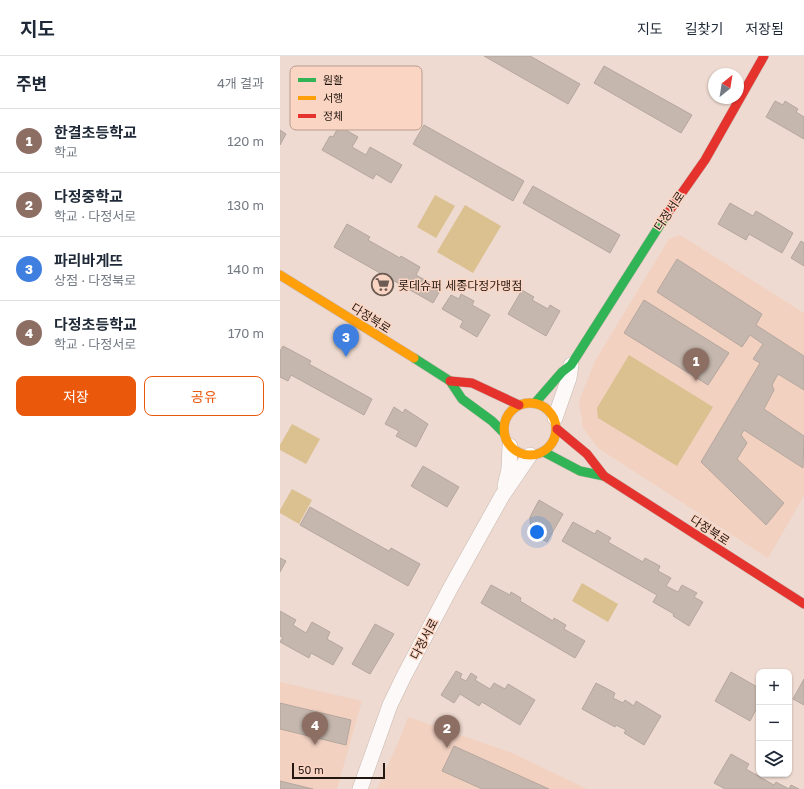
<!DOCTYPE html>
<html lang="ko">
<meta charset="utf-8">
<style>
body{margin:0;font-family:"Golos Text","Noto Sans KR",sans-serif;background:#f2f2f3;color:#1f2937}
.controls{position:absolute;right:12px;bottom:12px;display:grid;overflow:hidden;border-radius:8px;box-shadow:0 1px 3px #0004}
.controls button{width:36px;height:36px;display:grid;place-items:center;padding:0;border:0;border-bottom:1px solid #e0e1e3;background:#fff;color:#1f2937;font:20px sans-serif}
.compass{position:absolute;left:428px;top:12px;width:36px;height:36px;border-radius:50%;background:#fff;box-shadow:0 1px 3px #0004;rotate:30deg}
.scale{position:absolute;left:12px;bottom:10px;width:93px;box-sizing:border-box;padding-left:4px;border:2px solid #241710;border-top:0;font-size:11px;line-height:14px;white-space:nowrap;color:#241710;-webkit-text-stroke:3px #fbd5c3;paint-order:stroke}
.you{position:absolute;left:257px;top:476px;width:14px;height:14px;margin:-10px;border:3px solid #fff;border-radius:50%;background:#1a73e8;box-shadow:0 0 0 6px #1a73e833}
.badge{display:grid;place-items:center;width:26px;height:26px;border-radius:50%;background:#ea580c;color:#fff;font-size:13px;font-weight:700}
.pin{position:absolute;translate:-50% -33px;filter:drop-shadow(0 1px 2px #0008)}
.pin::after{content:'';position:absolute;top:21px;width:14px;height:12px;background:inherit;clip-path:polygon(0 0,100% 0,50% 100%)}
.list{margin:0;padding:0;list-style:none}
h2{display:flex;justify-content:space-between;align-items:center;height:52px;margin:0;padding:0 16px;font-size:17px}
h2 small{font-size:13px;font-weight:400;color:#747a83}
.list li{display:grid;grid-template-columns:26px 1fr auto;gap:12px;align-items:center;box-sizing:border-box;height:64px;padding:0 16px;border-top:1px solid #e0e1e3}
.list b{display:block;font-size:15px;white-space:nowrap}
.list p{margin:0;font-size:13px;white-space:nowrap;color:#747a83}
.list em{font-size:13px;font-style:normal;color:#747a83}
.actions{display:flex;gap:8px;padding:12px 16px}
.actions a{flex:1;padding:9px 0;border:1px solid #ea580c;border-radius:8px;text-align:center;font-size:14px;color:#ea580c}
.actions .main{background:#ea580c;color:#fff}
.icon{flex:none;width:22px;height:22px;fill:none;stroke:currentColor;stroke-width:2;stroke-linecap:round;stroke-linejoin:round}
.map{position:relative;flex:none;width:524px;height:733px;overflow:hidden}
header{display:flex;align-items:center;gap:24px;box-sizing:border-box;height:56px;padding:0 20px;background:#fff;border-bottom:1px solid #e0e1e3}
header strong{font-size:19px}
nav{display:flex;gap:22px;margin-inline-start:auto;font-size:14px}
main{display:flex}
aside{flex:1;background:#fff}
.map>svg:first-child{display:block}
</style>
<header>
<strong>지도</strong>
<nav><a>지도</a><a>길찾기</a><a>저장됨</a></nav>
</header>
<main>
<aside>
<h2>주변<small>4개 결과</small></h2>
<ul class="list">
<li><span class="badge" style="background:#8d6e63">1</span><div><b>한결초등학교</b><p>학교</p></div><em>120 m</em></li>
<li><span class="badge" style="background:#8d6e63">2</span><div><b>다정중학교</b><p>학교 · 다정서로</p></div><em>130 m</em></li>
<li><span class="badge" style="background:#3f7fe0">3</span><div><b>파리바게뜨</b><p>상점 · 다정북로</p></div><em>140 m</em></li>
<li><span class="badge" style="background:#8d6e63">4</span><div><b>다정초등학교</b><p>학교 · 다정서로</p></div><em>170 m</em></li>
</ul>
<div class="actions"><a class="main">저장</a><a>공유</a></div>
</aside>
<div class="map">
<svg width="524" height="733" viewBox="0 0 524 733">
<rect width="100%" height="100%" fill="#eedad0"/>
<g fill="#f2d1c1">
<path d="M400,179L524,257V440L488,502L318,392L303,372L299,345L315,305L389,183Z"/>
<path d="M0,626L82,645L57,733H0Z"/>
<path d="M128,661L232,697L307,733H97L118,687Z"/>
</g>
<g fill="#dbc090">
<path d="M155,139L175,150L156,182L137,171Z"/>
<path d="M185,149L221,170L193,217L157,196Z"/>
<path d="M349,299L433,351L397,410L318,362L317,352Z"/>
<path d="M12,368L40,383L26,408L0,394V389Z"/>
<path d="M12,433L32,444L19,468L0,457V454Z"/>
<path d="M302,527L338,548L328,566L292,545Z"/>
</g>
<g fill="#c5b7ad" stroke="#b5a79e">
<path d="M204,0H250L300,28L288,48Z"/>
<path d="M324,10L412,59L401,77L314,27Z"/>
<path d="M495,45L503,49L505,45L518,53L516,56L524,61V83L486,61Z"/>
<path d="M144,69L244,125L233,145L133,88Z"/>
<path d="M59,70L78,81L72,91L86,99L90,91L122,109L111,127L96,118L93,123L42,94L50,80L53,81Z"/>
<path d="M0,74L6,78L0,89Z"/>
<path d="M253,130L340,179L330,197L243,147Z"/>
<path d="M450,147L473,160L476,155L513,177L502,197L469,178L466,184L438,168Z"/>
<path d="M67,168L90,181L88,184L120,202L121,200L140,211L136,219L161,233L153,247L54,191Z"/>
<path d="M521,185L524,187V210L511,202Z"/>
<path d="M397,203L482,258L476,269L524,300V334L498,318L492,329L494,334L484,353L524,380L523,412L464,374L461,379L467,387L457,403L504,447L486,469L421,406L480,307L473,303L483,288L470,279L462,291L377,236Z"/>
<path d="M242,234L254,241L252,244L268,253L270,249L280,255L266,280L228,258Z"/>
<path d="M181,238L194,245L192,249L210,259L197,281L180,271L183,265L162,253L171,239L179,243Z"/>
<path d="M364,244L449,297L428,329L344,277Z"/>
<path d="M3,290L31,305L29,308L92,343L84,359L11,319L8,325L0,321V295Z"/>
<path d="M114,351L123,357L125,353L148,368L136,391L116,380L119,375L105,368Z"/>
<path d="M143,410L179,431L167,451L131,430Z"/>
<path d="M259,444L283,458L267,486L251,477L250,461Z"/>
<path d="M30,451L109,495L111,492L140,508L128,530L20,469Z"/>
<path d="M293,466L315,478L317,474L331,482L328,486L363,506L365,502L380,510L378,515L391,522L386,530L398,536L402,529L417,537L414,541L423,546L409,570L393,560L394,558L373,546L377,539L282,485Z"/>
<path d="M0,502L6,505L0,516Z"/>
<path d="M211,529L230,539L231,536L241,542L240,545L273,565L274,562L286,569L284,573L305,585L295,602L201,547Z"/>
<path d="M0,555L16,564L13,569L26,577L32,566L50,576L47,583L63,592L53,609L31,597L29,602L0,586L3,581L0,580Z"/>
<path d="M95,568L114,578L90,618L72,608Z"/>
<path d="M176,615L182,618L180,622L186,625L191,617L197,621L195,624L210,633L214,627L225,633L228,628L255,644L240,669L202,646L199,650L180,638L174,647L161,639Z"/>
<path d="M451,616L479,632V648L470,665L435,645Z"/>
<path d="M524,623V649L513,643Z"/>
<path d="M316,627L335,637L333,642L343,647L345,644L354,650L356,645L381,660L364,689L344,677L346,674L336,669L335,671L302,653Z"/>
<path d="M0,647L71,664L66,689L0,673Z"/>
<path d="M174,690L269,733H202L162,715Z"/>
<path d="M451,698L469,708L466,713L494,729L496,726L509,733L511,729L519,733H445L434,727Z"/>
<path d="M0,725L33,733H0Z"/>
</g>
<g fill="none" stroke-linecap="round" stroke-linejoin="round">
<defs>
<g id="street">
<path d="M275,362L289,322L291,309"/>
<path d="M225,430L229,413L230,390"/>
<path d="M80,733L110,649L123,622L171,531L222,440L250,399"/>
</g>
<g id="fast">
<path d="M134,302L170,325L182,343L212,365L224,377"/>
<path d="M255,347L282,316L291,309L385,161"/>
<path d="M264,396L300,415L324,420"/>
</g>
<g id="slow">
<path d="M0,219L134,302"/>
<circle cx="250" cy="373" r="26"/>
</g>
<g id="jam">
<path d="M385,161L425,104L484,0"/>
<path d="M170,325L192,327L239,349"/>
<path d="M277,373L307,398L324,420L524,548"/>
</g>
</defs>
<use href="#street" stroke="#c8b8b0" stroke-width="16"/>
<use href="#fast" stroke="#c8b8b0" stroke-width="10"/>
<use href="#slow" stroke="#c8b8b0" stroke-width="10"/>
<use href="#jam" stroke="#c8b8b0" stroke-width="10"/>
<use href="#street" stroke="#fcf9f8" stroke-width="15"/>
<use href="#fast" stroke="#30b455" stroke-width="9"/>
<use href="#slow" stroke="#ff9f0a" stroke-width="9"/>
<use href="#jam" stroke="#e5322d" stroke-width="9"/>
</g>
<defs>
<symbol id="supermarket-ring" viewBox="-11 -11 22 22"><circle r="9.5" fill="#fbd5c3" stroke="#6b5b53" stroke-width="1.5"/><path d="M-6-5.5h2.5l.6 2H6L4.5 2H-2.5L-4.4-4H-6ZM-1.5 3.2a1.3 1.3 0 1 0 .1 0ZM3 3.2a1.3 1.3 0 1 0 .1 0Z" fill="#6b5b53"/></symbol>
</defs>
<g fill-rule="evenodd">
<use href="#supermarket-ring" x="90" y="216" width="25" height="25"/>
</g>
<g text-anchor="middle" dominant-baseline="central" stroke-width="3" stroke-linejoin="round" paint-order="stroke">
<g font-size="12" fill="#241710" stroke="#fbd5c3">
<text transform="translate(389 155) rotate(-56)">다정서로</text>
<text transform="translate(91 262) rotate(32)">다정북로</text>
<text transform="translate(430 474) rotate(33)">다정북로</text>
<text transform="translate(144 583) rotate(-62)">다정서로</text>
</g>
<g font-size="12" fill="#241710" stroke="#fbd5c3" text-anchor="start">
<text x="118" y="229">롯데슈퍼 세종다정가맹점</text>
</g>
</g>
<rect x="10" y="10" width="132" height="64" rx="6" fill="#fbd5c3" stroke="#ba9c8d" stroke-width="1"/>
<rect x="18" y="22" width="18" height="4" fill="#30b455"/>
<rect x="18" y="40" width="18" height="4" fill="#ff9f0a"/>
<rect x="18" y="58" width="18" height="4" fill="#e5322d"/>
<g font-size="11" fill="#241710">
<text x="43" y="28">원활</text>
<text x="43" y="46">서행</text>
<text x="43" y="64">정체</text>
</g>
</svg>
<div class="controls">
<button>+</button>
<button>−</button>
<button><svg class="icon" aria-label="layers" viewBox="0 0 24 24"><path d="M12 4l9 5-9 5-9-5zM3 14l9 5 9-5"/></svg></button>
</div>
<svg class="compass" viewBox="-18 -18 36 36"><path d="M0-13l5 13h-10z" fill="#e53935"/><path d="M0 13l5-13h-10z" fill="#747a83"/></svg>
<div class="scale">50 m</div>
<div class="you"></div>
<div class="pin badge" style="left:416px;top:325px;background:#8d6e63">1</div>
<div class="pin badge" style="left:167px;top:692px;background:#8d6e63">2</div>
<div class="pin badge" style="left:66px;top:301px;background:#3f7fe0">3</div>
<div class="pin badge" style="left:35px;top:689px;background:#8d6e63">4</div>
</div>
</main>
